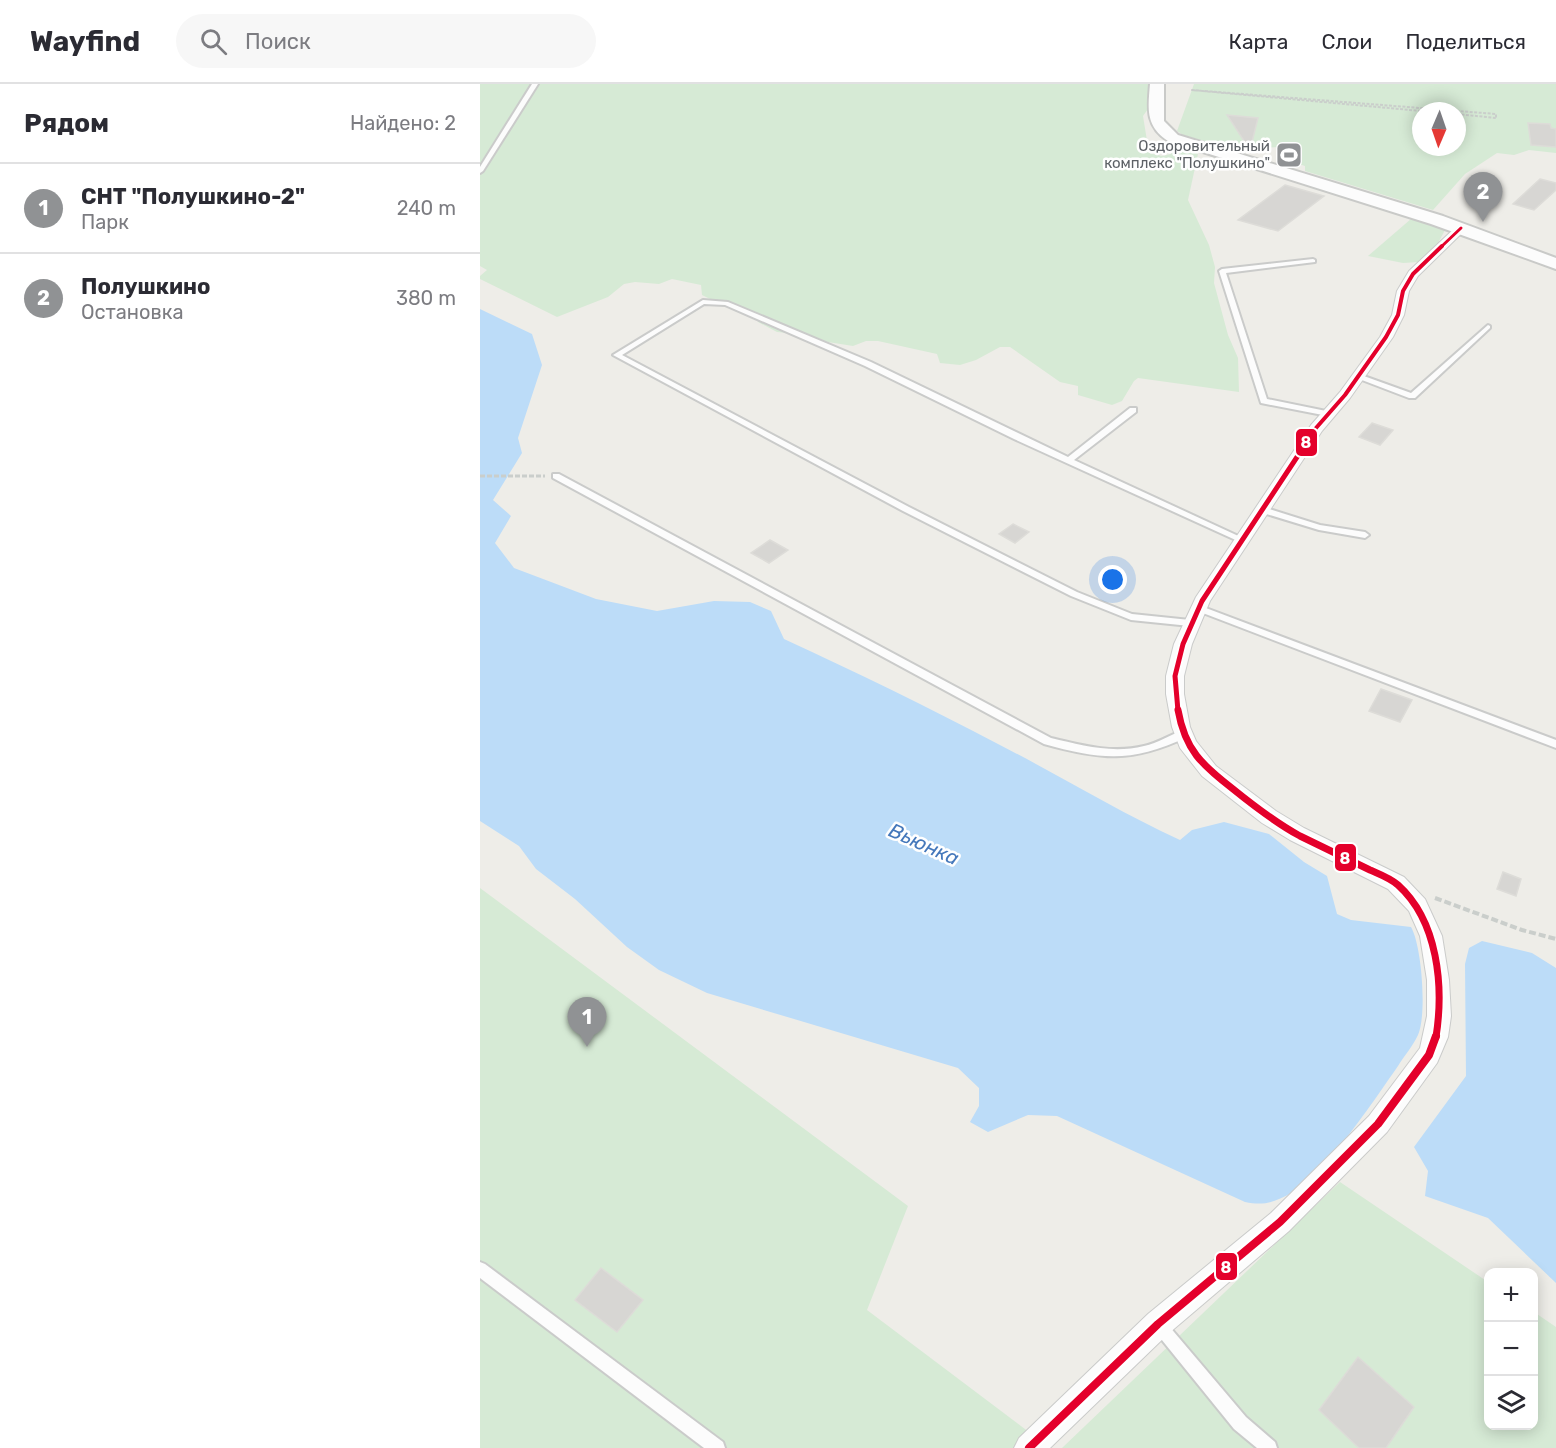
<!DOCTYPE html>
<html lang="ru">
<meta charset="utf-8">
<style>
body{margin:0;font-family:Rubik,sans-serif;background:#f7f7f7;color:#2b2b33}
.controls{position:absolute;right:18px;bottom:18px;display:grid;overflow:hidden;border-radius:12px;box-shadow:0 3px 15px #0003}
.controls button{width:54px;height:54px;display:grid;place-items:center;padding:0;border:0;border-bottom:2px solid #e1e1e2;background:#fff;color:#2b2b33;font:30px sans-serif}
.compass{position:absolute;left:932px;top:18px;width:54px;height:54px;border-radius:50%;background:#fff;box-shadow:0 3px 15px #0003;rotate:182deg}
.you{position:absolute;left:633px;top:496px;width:21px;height:21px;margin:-15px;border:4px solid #fff;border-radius:50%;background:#1a73e8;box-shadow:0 0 0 9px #1a73e833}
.badge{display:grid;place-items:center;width:39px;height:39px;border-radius:50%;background:#909294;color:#fff;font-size:20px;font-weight:700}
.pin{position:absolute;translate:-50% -50px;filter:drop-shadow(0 2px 3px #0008)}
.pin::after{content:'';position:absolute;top:32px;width:21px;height:18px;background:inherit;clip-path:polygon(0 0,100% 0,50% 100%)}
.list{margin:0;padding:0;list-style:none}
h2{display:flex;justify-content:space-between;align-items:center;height:78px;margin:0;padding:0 24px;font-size:26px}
h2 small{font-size:20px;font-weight:400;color:#7c7c81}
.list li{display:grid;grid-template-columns:39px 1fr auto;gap:18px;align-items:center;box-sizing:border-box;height:90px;padding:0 24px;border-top:2px solid #e1e1e2}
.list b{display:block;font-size:22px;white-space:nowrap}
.list p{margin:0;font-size:20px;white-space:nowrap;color:#7c7c81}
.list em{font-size:20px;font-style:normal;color:#7c7c81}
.icon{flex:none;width:33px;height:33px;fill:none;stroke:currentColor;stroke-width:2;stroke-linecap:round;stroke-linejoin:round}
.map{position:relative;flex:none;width:1076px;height:1364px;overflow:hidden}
header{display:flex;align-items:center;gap:36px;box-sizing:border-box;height:84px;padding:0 30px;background:#fff;border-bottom:2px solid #e1e1e2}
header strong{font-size:28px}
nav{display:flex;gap:33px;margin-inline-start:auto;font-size:21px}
.search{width:420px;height:54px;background:#f7f7f7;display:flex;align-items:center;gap:15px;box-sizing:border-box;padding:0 21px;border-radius:33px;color:#7c7c81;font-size:22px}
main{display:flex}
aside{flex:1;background:#fff}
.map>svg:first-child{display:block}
</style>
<header>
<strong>Wayfind</strong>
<div class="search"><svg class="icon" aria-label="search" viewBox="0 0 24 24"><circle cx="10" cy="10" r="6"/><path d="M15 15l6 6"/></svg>Поиск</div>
<nav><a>Карта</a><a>Слои</a><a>Поделиться</a></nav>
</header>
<main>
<aside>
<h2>Рядом<small>Найдено: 2</small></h2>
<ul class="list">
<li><span class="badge">1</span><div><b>СНТ &quot;Полушкино-2&quot;</b><p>Парк</p></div><em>240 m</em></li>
<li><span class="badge">2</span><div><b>Полушкино</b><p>Остановка</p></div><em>380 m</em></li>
</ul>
</aside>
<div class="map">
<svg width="1076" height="1364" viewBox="0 0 1076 1364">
<rect width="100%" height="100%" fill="#eeede8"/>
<g fill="#d6ead5" fill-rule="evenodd">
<path d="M0,0H669L668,25L663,32L669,69L682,72L691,70L692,66L688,63L697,61L718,70L708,116L729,161L735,183L734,199L748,251L758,274L759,308L658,294L654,297L642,317L632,321L598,311V302L580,298L530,263H520L496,276L480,281L460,279L457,270L398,257H386L373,262L348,258L330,251L297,248L278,238L276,228L238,219L222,211L221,201L192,195L179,200L155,198L144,200L128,213L77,233L0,195V192L7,186L0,182Z"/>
<path d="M714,0H1076V69L1049,66L1034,71L1017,69L985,90L953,126L825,87V82L810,77L800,63L752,65L703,51L697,47ZM941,27H977V63H941Z"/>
<path d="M931,135L965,146L958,159L939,178L923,179L888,172Z"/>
<path d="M0,804L428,1122L387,1226L570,1364H0Z"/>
<path d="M860,1098L1008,1198V1342H1054V1228L1076,1243V1364H582Z"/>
</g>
<g fill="#bcdcf8">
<path d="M0,225L52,250L62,281L38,354L42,369L13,416L31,432L15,459L34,484L116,515L177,527L234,517L270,518L291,527L304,555C376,588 448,623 518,660C579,691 637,727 700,756L712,746L744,738L789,750L824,778L847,792L857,830L871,836L931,843C942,862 947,931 938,951C933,962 924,972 918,982C895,1015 846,1089 813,1108C795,1118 785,1122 765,1118L577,1032L548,1031L508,1048L490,1038L499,1022V1004L478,984L227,909L179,886L147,863L95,815L56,785L39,762L0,737Z"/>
<path d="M1002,857L1052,869L1076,884V1199L1008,1134L945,1112L948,1087L934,1063L986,992L985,880L989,864Z"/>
</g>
<g fill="#d7d6d3" stroke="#dddcd8" stroke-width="1.5">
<path d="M747,31L778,34L770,66Z"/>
<path d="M1048,39L1070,40L1071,44L1076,45V63L1051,61Z"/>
<path d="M1060,95L1076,99V106L1054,126L1033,120Z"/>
<path d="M805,101L844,112L798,147L758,136Z"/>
<path d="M892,339L913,346L900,361L879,353Z"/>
<path d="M533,440L549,448L535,459L519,450Z"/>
<path d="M290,456L308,466L289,479L271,469Z"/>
<path d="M901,605L932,616L920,638L889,627Z"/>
<path d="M1023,788L1041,795L1036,812L1017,805Z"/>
<path d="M121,1184L163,1216L137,1248L95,1216Z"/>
<path d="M878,1273L934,1323L906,1364H879L839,1326Z"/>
</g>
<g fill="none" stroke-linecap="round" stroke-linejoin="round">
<defs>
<g id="lane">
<path d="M52,0H58L3,87L0,89V83Z"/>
<path d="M833,175L835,176V178L746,189L787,315L851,328V332H848L781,319L739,187L742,185Z"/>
<path d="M223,216L248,218L391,278L588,373L650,324H656V328L594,376L767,456L766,458H760L534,355L385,282L245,221L224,220L142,271L429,423L597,508L652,530L710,536L715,539L710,542L651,536L591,512L423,427L133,271Z"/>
<path d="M1008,241L1010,242V244L935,314H929L874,293L881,291L931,309Z"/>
<path d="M73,390H79L571,654C601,661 632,670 664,662C678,659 690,651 703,646L708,650L707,653C652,679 622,676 564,660L73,394Z"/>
<path d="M783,423L840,441L885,448L889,451L885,454L839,446L780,428L779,426Z"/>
<path d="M718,521L1076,656V664L715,526L713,524L715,522Z"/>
<path d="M0,1178L5,1180L243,1358L245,1364H224L0,1194Z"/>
<path d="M678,1233L683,1235L766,1333L795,1358L797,1364H777L754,1345L673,1245L671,1240L673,1235Z"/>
</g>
<path id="street" d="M981,141L987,144L985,146L938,192L929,207L924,231L913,253L870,314L842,347L730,517L712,560L704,592V610L710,643L716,657L736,682L796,727L824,744L924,793L945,815L962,852L969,896L971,932L968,953L957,979L907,1048L809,1147L688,1250L570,1364H534L539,1354L668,1230L791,1129L889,1032L940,964L947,932V896L940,852L929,827L908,805L810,756L782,739L722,692L700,664L692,643L686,610V592L694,560L716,513L831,341L860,308L900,253L912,231L917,207L929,187L977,142Z"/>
<path id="secondary" d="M670,0H684V37L698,51L963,132L1076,174V185L951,140L688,57C665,42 668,24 670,0Z"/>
</defs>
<use href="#lane" stroke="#cacbca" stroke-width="4"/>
<use href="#street" stroke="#cacbca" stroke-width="2"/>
<use href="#secondary" stroke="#c9cac8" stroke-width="4"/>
<g stroke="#cacecb" stroke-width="2" stroke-dasharray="3 1.5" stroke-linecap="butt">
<path d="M941,27L712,6L1016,30V34"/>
<path d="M977,30L1016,34"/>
</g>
<path stroke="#cacecb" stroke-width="3" stroke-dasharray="5 2" stroke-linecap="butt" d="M0,392H65"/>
<path stroke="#cacecb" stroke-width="4" stroke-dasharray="7 3" stroke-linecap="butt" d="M955,814L1042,846L1076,855"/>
<use href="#lane" fill="#fcfcfc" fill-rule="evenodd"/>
<use href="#street" fill="#fcfcfc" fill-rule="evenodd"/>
<use href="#secondary" fill="#fcfcfc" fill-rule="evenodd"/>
<defs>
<path id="bus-1-far4" d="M961,163L981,144"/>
<path id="bus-1-far3" d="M820,369L836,344L865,311L906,253L918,231L923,207L933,190L962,162"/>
<path id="bus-1-far2" d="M698,627L695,592L703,560L722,517L821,367"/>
<path id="bus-1-far1" d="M698,626C705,666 722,681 753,705C774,722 796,739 820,752C843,763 867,775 890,786C899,790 910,794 918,801C958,837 964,902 956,953"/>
<path id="bus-1" d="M549,1364L678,1240L800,1138L898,1040L949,971L956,952"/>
</defs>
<use href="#bus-1-far4" stroke="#fff" stroke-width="5"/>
<use href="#bus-1-far3" stroke="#fff" stroke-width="7"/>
<use href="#bus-1-far2" stroke="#fff" stroke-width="9"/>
<use href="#bus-1-far1" stroke="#fff" stroke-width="11"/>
<use href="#bus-1" stroke="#fff" stroke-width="13"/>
<use href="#bus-1-far4" stroke="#e4002b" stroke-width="3"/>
<use href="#bus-1-far3" stroke="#e4002b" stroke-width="4"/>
<use href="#bus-1-far2" stroke="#e4002b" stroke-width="5"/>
<use href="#bus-1-far1" stroke="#e4002b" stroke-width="7"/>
<use href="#bus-1" stroke="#e4002b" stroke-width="8"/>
</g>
<defs>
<symbol id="stadium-square" viewBox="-11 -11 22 22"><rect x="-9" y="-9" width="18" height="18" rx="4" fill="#909294" stroke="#fff"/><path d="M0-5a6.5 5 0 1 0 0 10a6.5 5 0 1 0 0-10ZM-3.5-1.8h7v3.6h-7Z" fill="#fff"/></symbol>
</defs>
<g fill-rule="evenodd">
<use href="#stadium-square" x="794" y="56" width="30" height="30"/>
</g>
<g text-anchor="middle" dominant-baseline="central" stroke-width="5" stroke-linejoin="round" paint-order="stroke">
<g font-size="15" fill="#5d6166" stroke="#fff" text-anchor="end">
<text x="790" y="62">Оздоровительный<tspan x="790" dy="17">комплекс "Полушкино"</tspan></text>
</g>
<g font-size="20" font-style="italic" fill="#4578bb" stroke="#fff">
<text transform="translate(444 760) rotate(24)">Вьюнка</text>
</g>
</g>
<g stroke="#fff" stroke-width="2">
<rect x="815" y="344" width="23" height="29" rx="6" fill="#e4002b"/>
<rect x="854" y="759" width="23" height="29" rx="6" fill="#e4002b"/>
<rect x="735" y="1168" width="23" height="29" rx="6" fill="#e4002b"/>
</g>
<g font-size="16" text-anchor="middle" font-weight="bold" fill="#fff">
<text x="826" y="364">8</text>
<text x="865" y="780">8</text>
<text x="746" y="1189">8</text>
</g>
</svg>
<div class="controls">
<button>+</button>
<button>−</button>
<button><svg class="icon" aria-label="layers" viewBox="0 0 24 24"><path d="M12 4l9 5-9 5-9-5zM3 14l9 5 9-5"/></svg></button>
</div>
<svg class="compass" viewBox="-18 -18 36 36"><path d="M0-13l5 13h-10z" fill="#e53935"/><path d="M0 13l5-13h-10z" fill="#7c7c81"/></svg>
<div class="you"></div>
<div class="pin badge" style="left:107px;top:963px">1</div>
<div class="pin badge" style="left:1003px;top:138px">2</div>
</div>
</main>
